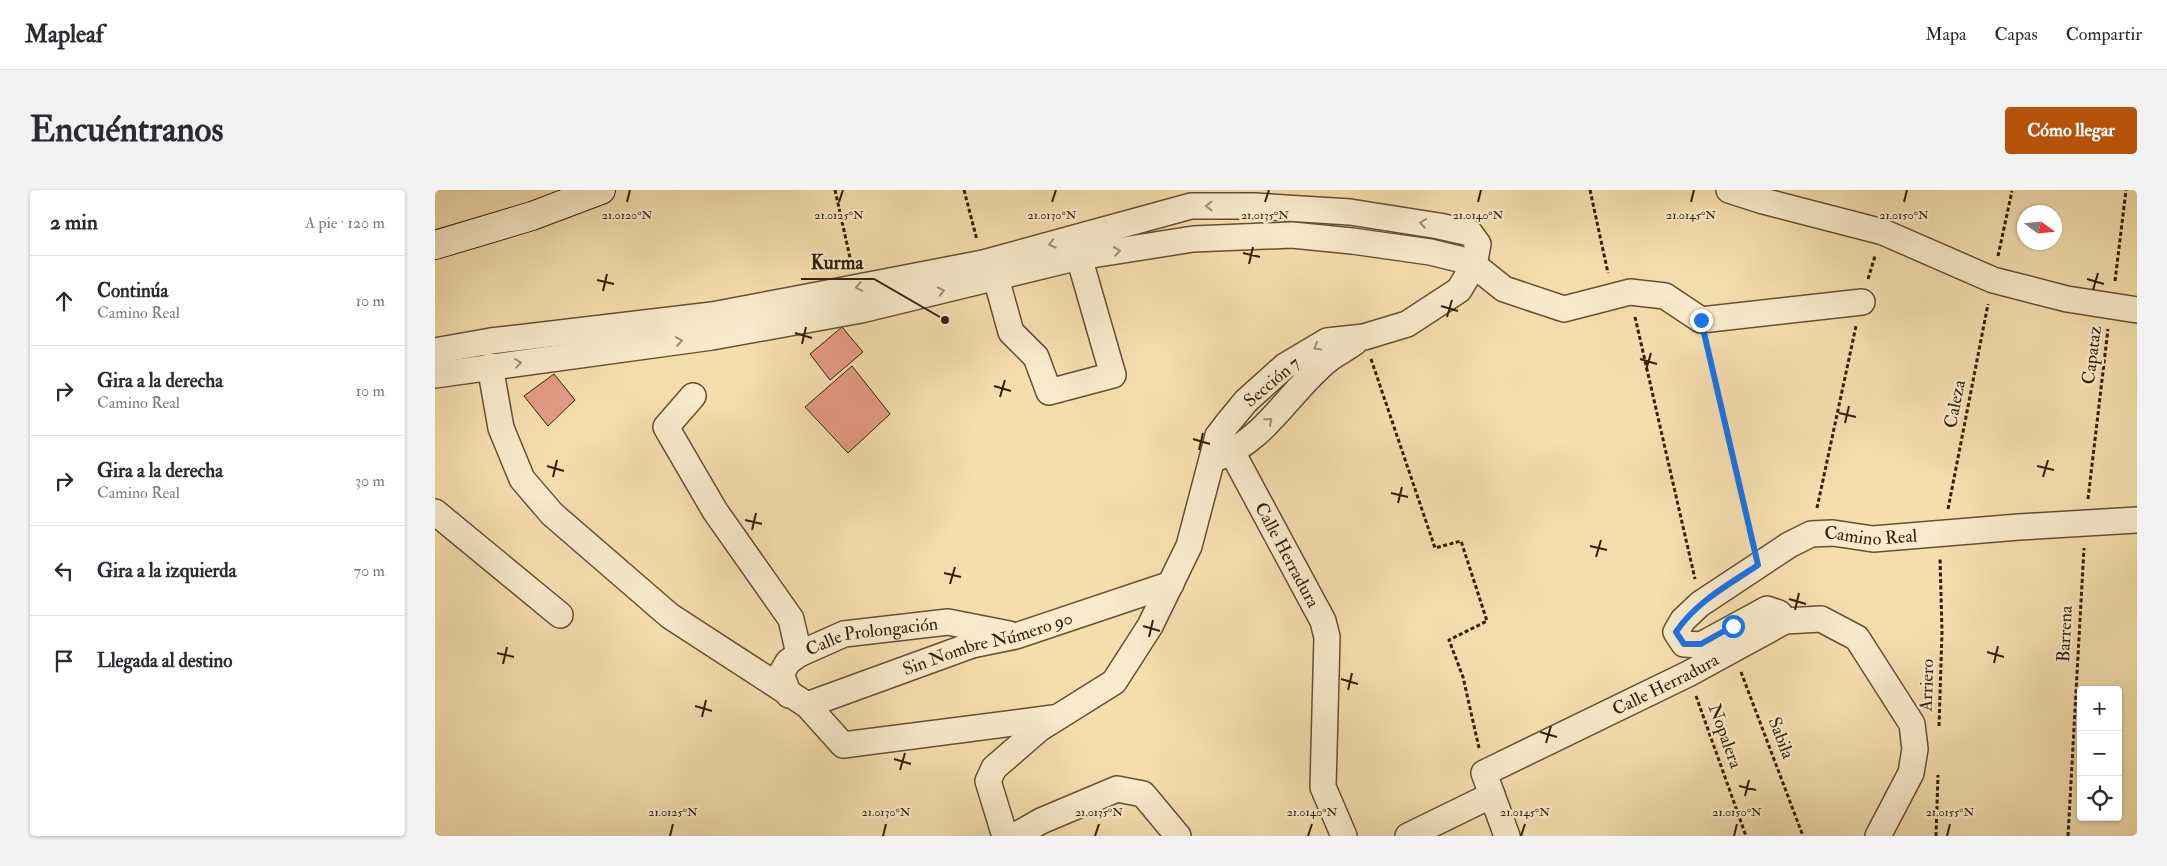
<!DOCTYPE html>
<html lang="es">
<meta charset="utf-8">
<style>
body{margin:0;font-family:"IM FELL Double Pica",serif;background:#f2f2f3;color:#2b2b33}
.controls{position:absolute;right:15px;bottom:15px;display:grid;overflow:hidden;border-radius:5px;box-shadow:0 1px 4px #0004}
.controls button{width:45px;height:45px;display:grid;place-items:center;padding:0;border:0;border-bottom:1px solid #e1e1e2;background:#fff;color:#2b2b33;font:25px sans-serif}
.compass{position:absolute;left:1582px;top:15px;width:45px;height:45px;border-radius:50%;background:#fff;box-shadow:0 1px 4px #0004;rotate:105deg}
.stop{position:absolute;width:15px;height:15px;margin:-11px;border:4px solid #1a73e8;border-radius:50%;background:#fff}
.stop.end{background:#1a73e8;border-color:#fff;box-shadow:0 1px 5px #0008}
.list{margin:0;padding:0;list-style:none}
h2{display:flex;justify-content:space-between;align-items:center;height:65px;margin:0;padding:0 20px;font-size:21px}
h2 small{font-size:16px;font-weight:400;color:#7c7c81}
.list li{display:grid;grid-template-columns:32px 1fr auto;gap:15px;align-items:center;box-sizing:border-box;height:90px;padding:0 20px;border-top:1px solid #e1e1e2}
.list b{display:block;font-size:19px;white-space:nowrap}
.list p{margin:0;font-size:16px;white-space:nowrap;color:#7c7c81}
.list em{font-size:16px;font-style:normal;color:#7c7c81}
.icon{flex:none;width:28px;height:28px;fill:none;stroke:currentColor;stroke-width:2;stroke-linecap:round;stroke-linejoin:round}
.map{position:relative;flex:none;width:1702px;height:646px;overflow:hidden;border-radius:5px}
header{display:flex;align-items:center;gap:30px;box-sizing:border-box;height:70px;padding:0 25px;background:#fff;border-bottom:1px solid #e1e1e2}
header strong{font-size:24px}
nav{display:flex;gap:28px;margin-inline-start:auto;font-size:18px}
.intro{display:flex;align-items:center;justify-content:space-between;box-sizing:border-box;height:120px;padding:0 30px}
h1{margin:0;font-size:35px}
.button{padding:12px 22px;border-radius:5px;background:#b45309;color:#fff;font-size:18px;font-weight:700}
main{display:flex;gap:30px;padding:0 30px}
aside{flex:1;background:#fff;border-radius:5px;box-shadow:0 1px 4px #0004}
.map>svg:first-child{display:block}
</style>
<header>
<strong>Mapleaf</strong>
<nav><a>Mapa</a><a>Capas</a><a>Compartir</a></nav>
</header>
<div class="intro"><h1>Encuéntranos</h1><a class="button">Cómo llegar</a></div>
<main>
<aside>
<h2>2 min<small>A pie · 120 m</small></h2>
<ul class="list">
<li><svg class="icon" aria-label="ahead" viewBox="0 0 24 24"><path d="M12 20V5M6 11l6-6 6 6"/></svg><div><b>Continúa</b><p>Camino Real</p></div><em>10 m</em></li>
<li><svg class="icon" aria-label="right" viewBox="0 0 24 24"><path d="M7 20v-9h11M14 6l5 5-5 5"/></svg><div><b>Gira a la derecha</b><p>Camino Real</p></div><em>10 m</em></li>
<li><svg class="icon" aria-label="right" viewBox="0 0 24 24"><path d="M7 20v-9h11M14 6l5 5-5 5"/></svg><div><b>Gira a la derecha</b><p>Camino Real</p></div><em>30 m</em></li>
<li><svg class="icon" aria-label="left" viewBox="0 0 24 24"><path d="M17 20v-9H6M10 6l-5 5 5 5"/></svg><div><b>Gira a la izquierda</b></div><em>70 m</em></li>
<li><svg class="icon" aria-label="arrive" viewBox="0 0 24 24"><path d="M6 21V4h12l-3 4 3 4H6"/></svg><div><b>Llegada al destino</b></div></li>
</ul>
</aside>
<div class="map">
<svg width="1702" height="646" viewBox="0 0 1702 646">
<rect width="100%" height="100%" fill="#f5deae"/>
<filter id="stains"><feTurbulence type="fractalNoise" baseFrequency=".004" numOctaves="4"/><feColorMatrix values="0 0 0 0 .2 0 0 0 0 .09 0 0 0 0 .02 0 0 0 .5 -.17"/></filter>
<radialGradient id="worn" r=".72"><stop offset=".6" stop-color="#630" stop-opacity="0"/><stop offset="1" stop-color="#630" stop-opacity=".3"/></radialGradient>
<g fill="#e59b86" stroke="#34200a">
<path d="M407,137L428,162L395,190L375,164Z"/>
<path d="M417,176L455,224L413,263L370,217Z"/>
<path d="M119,184L140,210L113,236L89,206Z"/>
</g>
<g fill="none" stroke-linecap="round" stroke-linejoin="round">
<defs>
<g id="street">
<path d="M1294,0L1328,11L1448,42L1558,90L1632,109L1702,120"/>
<path d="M561,88L576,142L601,167L614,202L678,185L644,67"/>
<path d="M0,161L56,151L277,125L372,107L548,73L756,16H820L915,22L1004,36L1035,43L1043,54L1039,75L1024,100L972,134L929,147L892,151L850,176L811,211L792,234L783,246L754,356L715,436L679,492L604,539L559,578L553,591L569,643L575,646"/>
<path d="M55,176L66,238L87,289L117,324L235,426L372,515L408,555L618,528"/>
<path d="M0,185L277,147L426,120L644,67L758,49L857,45L917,51L995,62L1028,70L1039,75L1069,99L1129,119L1195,102L1230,106L1266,130L1427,112"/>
<path d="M258,206L231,237L280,321L356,429L364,464"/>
<path id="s1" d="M783,246L797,262L888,431L892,447L888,597L909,646"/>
<path d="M782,268C831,250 855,200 894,169C902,163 912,158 920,152"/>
<path d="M0,322L125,425"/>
<path id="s2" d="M1350,431L1344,423L1332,419L1266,455L1249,454L1241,442L1248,430L1265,414L1354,355L1376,344L1398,343L1438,349L1584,337L1702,330"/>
<path id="s3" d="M354,505L346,484L353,472L364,464L409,444L513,432L574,444"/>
<path id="s4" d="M372,515L537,455L581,446L736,394"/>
<path d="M580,646L606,631L682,599L708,604L743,646"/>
<path d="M973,646L1057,605"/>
<path id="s5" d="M1072,646L1049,583L1253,484L1350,431L1386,429L1422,448L1477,534L1480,559L1476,583L1443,646"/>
</g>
<path id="secondary" d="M0,55L97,26L166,0"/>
</defs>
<use href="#street" stroke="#645033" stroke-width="28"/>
<use href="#secondary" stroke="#34200a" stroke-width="30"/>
<g stroke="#34200a" stroke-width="3" stroke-dasharray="4 2.5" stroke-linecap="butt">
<path d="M400,0L416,72"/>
<path d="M529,0L542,50"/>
<path d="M1155,0L1173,83"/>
<path d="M1563,66L1577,1"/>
<path d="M1433,89L1440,66"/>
<path d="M1680,91L1691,0"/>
<path d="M1200,127L1260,389"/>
<path d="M1272,153L1317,349"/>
<path d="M936,169L1000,358L1026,351L1052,431L1014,450L1028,487L1044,558"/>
<path d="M1653,309L1673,139"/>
<path d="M1382,318L1421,136"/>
<path d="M1513,319L1553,114"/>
<path d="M1306,482L1368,646"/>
<path d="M1261,506L1311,646"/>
<path d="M1504,536L1507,442L1505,367"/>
<path d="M1501,646L1503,585"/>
<path d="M1633,646L1649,358"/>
</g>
<use href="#street" stroke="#f8eaca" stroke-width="25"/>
<use href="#secondary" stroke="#f8eaca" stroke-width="28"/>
</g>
<defs><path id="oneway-chevron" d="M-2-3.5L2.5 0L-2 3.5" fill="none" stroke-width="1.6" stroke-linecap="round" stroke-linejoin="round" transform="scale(1.25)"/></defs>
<g stroke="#a08f74">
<use href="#oneway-chevron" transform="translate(774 16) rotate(180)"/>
<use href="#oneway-chevron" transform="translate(988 33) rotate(-171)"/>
<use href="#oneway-chevron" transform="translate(617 54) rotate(164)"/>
<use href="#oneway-chevron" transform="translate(682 61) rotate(-9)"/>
<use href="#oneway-chevron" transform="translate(424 97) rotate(169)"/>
<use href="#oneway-chevron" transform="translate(506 101) rotate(-13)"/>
<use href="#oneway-chevron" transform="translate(244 151) rotate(-8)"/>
<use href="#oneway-chevron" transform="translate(882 157) rotate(150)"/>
<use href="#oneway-chevron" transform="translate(83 173) rotate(-7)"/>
<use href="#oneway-chevron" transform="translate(834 231) rotate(-41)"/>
</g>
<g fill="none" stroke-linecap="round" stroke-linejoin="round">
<path stroke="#1a73e8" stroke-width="6" d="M1266,130L1323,375C1293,395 1261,412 1241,442L1249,454H1266L1298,436"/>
</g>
<path fill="none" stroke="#34200a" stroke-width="2" d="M192,12L195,0M404,12L408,0M617,12L621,0M830,12L834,0M1043,12L1046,0M1256,12L1259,0M1469,12L1472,0M808,63L825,67M814,74L818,57M1652,89L1669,94M162,90L179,94M1658,100L1663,83M168,101L172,84M1006,116L1023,121M1012,127L1017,110M360,143L377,148M367,154L371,137M1205,169L1222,174M1211,180L1216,163M559,196L576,201M565,207L570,190M1404,223L1421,227M1410,233L1414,216M758,249L775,254M764,260L768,243M112,276L129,281M1602,276L1619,280M118,287L122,270M1608,287L1613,270M956,303L973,307M963,313L967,297M310,330L327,334M317,340L321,323M1155,356L1172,360M1161,367L1166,350M509,383L526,387M515,394L520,377M1354,409L1371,414M1360,420L1364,403M708,436L725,441M714,447L718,430M1552,462L1569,467M62,463L79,467M1559,473L1563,456M68,474L72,457M906,489L923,494M913,500L917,483M260,516L277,521M267,527L271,510M1105,542L1122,547M1111,553L1116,536M459,569L476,574M465,580L470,563M1304,596L1321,600M1310,606L1314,590M235,646L238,634M448,646L451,634M660,646L664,634M873,646L877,634M1086,646L1090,634M1299,646L1302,634M1512,646L1515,634"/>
<g text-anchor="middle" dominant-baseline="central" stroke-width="4.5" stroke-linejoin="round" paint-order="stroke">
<g font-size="18" fill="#34200a" stroke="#f8eaca">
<text transform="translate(1657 165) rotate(-83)">Capataz</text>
<text transform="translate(837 192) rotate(-40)">Sección 7</text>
<text transform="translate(1520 214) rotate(-79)">Caleza</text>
<text stroke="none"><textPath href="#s2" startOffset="358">Camino Real</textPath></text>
<text stroke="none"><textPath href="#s1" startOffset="138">Calle Herradura</textPath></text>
<text transform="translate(1630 444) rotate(-87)">Barrena</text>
<text stroke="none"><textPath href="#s3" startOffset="126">Calle Prolongación</textPath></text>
<text stroke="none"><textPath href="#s4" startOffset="191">Sin Nombre Número 90</textPath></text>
<text stroke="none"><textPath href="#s5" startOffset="269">Calle Herradura</textPath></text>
<text transform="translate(1492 495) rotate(-88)">Arriero</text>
<text transform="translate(1290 546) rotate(70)">Nopalera</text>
<text transform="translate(1346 548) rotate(69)">Sabila</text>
</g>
</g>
<g font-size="12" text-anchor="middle" fill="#34200a" stroke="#f8eaca" stroke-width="4.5" stroke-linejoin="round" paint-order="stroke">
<text x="192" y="29">21.0120°N</text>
<text x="404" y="29">21.0125°N</text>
<text x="617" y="29">21.0130°N</text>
<text x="830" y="29">21.0135°N</text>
<text x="1043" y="29">21.0140°N</text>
<text x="1256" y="29">21.0145°N</text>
<text x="1469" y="29">21.0150°N</text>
<text x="238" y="626">21.0125°N</text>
<text x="451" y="626">21.0130°N</text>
<text x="664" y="626">21.0135°N</text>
<text x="877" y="626">21.0140°N</text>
<text x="1090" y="626">21.0145°N</text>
<text x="1302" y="626">21.0150°N</text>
<text x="1515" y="626">21.0155°N</text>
</g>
<path fill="none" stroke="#34200a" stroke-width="2" d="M510 130L439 89H366"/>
<circle fill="#34200a" stroke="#f8eaca" stroke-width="2" cx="510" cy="130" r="5"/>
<g font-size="19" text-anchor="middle" font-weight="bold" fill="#34200a" stroke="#f8eaca" stroke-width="4.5" stroke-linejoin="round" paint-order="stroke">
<text x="402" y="79">Kurma</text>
</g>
<rect width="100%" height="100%" filter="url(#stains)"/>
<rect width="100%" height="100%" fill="url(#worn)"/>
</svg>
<div class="controls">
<button>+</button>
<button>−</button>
<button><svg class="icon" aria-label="locate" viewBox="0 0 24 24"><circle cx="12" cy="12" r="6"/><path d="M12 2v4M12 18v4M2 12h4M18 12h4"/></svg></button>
</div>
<svg class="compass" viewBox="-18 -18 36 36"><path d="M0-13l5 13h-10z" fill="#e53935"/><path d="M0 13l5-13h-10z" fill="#7c7c81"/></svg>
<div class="stop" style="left:1298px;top:436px"></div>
<div class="stop end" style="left:1266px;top:130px"></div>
</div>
</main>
